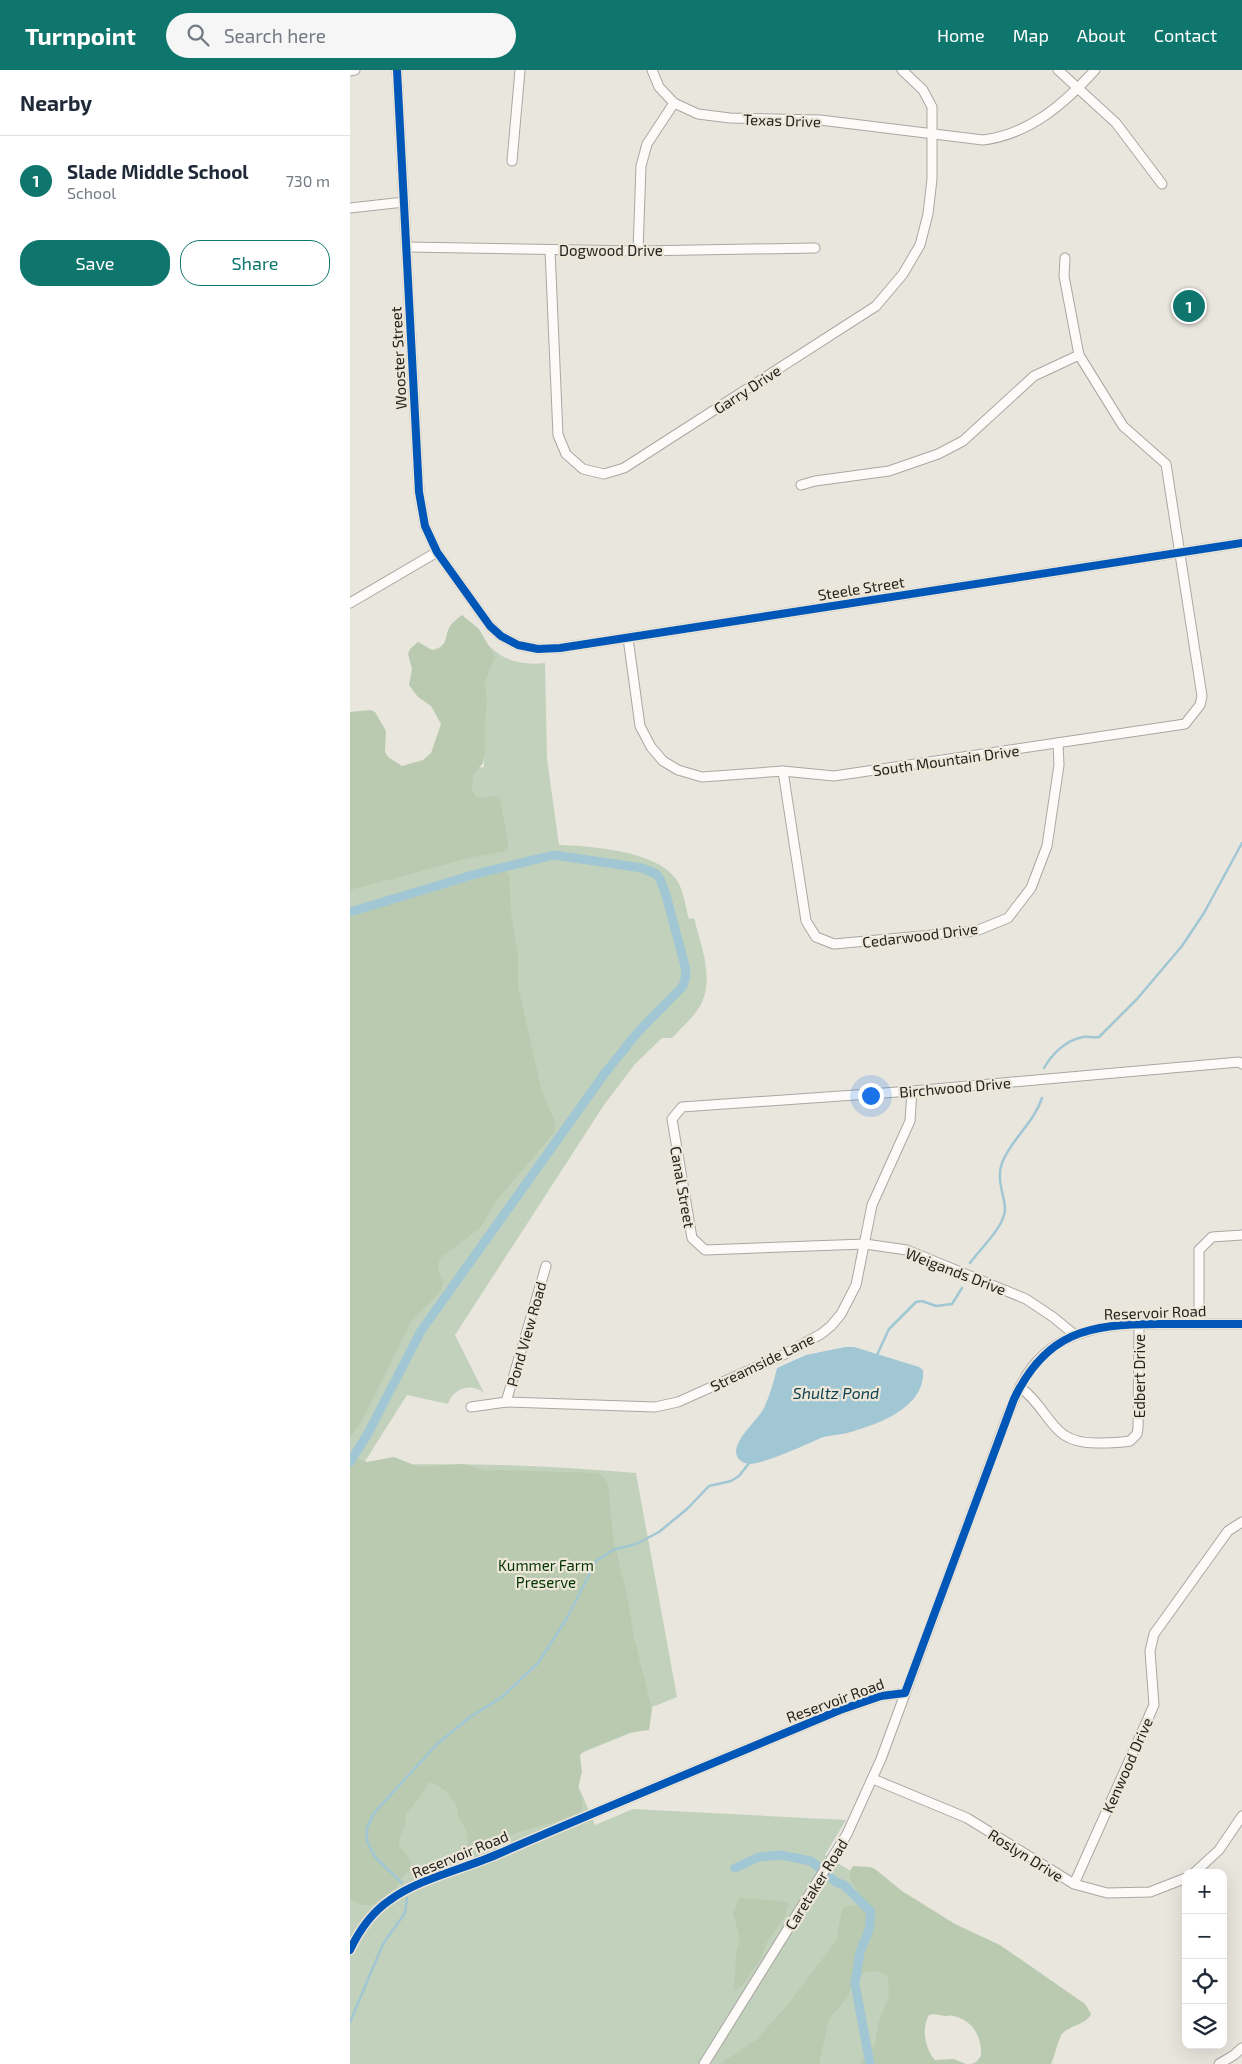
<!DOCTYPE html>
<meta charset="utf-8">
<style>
body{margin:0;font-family:"Exo 2",sans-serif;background:#f6f6f7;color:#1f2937}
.controls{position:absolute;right:15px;bottom:15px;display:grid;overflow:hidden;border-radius:10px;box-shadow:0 5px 20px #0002}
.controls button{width:45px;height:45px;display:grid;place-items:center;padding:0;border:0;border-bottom:1px solid #e0e1e3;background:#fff;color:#1f2937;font:25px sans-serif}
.you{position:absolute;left:520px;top:1025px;width:18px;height:18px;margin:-12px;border:4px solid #fff;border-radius:50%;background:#1a73e8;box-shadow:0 0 0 8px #1a73e833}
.badge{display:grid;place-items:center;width:32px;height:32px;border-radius:50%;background:#0f766e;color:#fff;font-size:16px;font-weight:700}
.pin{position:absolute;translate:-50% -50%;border:2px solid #fff;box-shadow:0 1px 5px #0006}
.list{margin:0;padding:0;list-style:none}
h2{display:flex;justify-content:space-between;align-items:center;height:65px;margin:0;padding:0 20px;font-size:21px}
h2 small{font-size:16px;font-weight:400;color:#747a83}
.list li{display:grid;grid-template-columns:32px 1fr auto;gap:15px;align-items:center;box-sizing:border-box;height:90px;padding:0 20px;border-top:1px solid #e0e1e3}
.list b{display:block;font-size:19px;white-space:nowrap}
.list p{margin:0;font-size:16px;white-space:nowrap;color:#747a83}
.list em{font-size:16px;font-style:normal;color:#747a83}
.actions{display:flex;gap:10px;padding:15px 20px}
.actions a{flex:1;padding:11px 0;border:1px solid #0f766e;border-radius:20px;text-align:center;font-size:18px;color:#0f766e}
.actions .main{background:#0f766e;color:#fff}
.icon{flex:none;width:28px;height:28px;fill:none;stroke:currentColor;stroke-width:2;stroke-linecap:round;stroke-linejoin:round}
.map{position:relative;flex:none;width:892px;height:1994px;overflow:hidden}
header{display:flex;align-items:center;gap:30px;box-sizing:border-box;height:70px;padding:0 25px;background:#0f766e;color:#fff}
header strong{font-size:24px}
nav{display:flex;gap:28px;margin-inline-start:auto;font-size:18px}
.search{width:350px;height:45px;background:#f6f6f7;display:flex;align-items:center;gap:12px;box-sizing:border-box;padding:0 18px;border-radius:28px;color:#747a83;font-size:19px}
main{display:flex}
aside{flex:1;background:#fff}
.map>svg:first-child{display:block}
</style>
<header>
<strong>Turnpoint</strong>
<div class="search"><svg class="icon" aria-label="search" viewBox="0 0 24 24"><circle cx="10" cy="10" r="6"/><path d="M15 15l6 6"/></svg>Search here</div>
<nav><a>Home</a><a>Map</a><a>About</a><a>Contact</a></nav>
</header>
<main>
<aside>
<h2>Nearby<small></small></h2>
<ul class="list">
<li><span class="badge">1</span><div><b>Slade Middle School</b><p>School</p></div><em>730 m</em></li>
</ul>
<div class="actions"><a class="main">Save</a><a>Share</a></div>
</aside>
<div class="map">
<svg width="892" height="1994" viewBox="0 0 892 1994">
<rect width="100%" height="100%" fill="#e9e6de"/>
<path fill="#c2d1bb" d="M132,567C147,589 169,596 195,593L197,689L209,775C241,776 307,781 326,809C334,820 335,836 339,849L344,848C351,876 365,909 350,936C343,948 331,958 322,968H312L285,994L254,1035L105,1265L134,1323C121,1312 103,1318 98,1334L57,1325L12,1396C103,1392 195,1395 286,1403L327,1627L278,1647L283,1662L217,1689L245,1755L283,1739L496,1750L475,1785L563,1840L552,1914V1994H0V719L134,697Z"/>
<g fill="#b9cab1">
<path d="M112,545L129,559L145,587L135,612L137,633L135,651V682L133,693L123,705L122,721L125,726L130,728L146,726L150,729L158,772L157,778L153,782L123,787L0,820V642L20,640L25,642L36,661L35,682L38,687L52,696L73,690L81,683L91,654L81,636L68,627L59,615L62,599L58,584L60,579L68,572L82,580C99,577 94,566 100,556C103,552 108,548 112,545Z"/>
<path d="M153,801L159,804L161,843L168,885V916L192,1022L205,1052L204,1063L147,1130L130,1158L89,1189L88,1200L93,1210L92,1220L61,1252L12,1351L0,1367V846Z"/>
<path d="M0,1386L17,1392L44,1387L69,1397L113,1394L137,1401L153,1400L248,1403L256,1410L259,1420L263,1467L277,1525L284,1567L302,1639L299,1660L278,1663L233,1681L230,1686L232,1702L228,1718L233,1733L232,1739L228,1743L208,1751L165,1763L133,1777L123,1778L118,1776L116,1760L108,1747L107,1736L96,1721L83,1713H78L70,1727L56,1744L55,1755L49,1769V1775L59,1788L62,1798L54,1805L46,1818L25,1833L21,1835H11L0,1829Z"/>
<path d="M503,1796L520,1797L525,1799L552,1821L605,1854L650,1875L735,1934L741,1944C736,1955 720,1955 712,1964C708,1969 705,1986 701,1994H621L626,1992L631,1986C632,1967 623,1950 603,1946C601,1945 598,1946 595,1946C589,1945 585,1943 579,1945C571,1958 575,1979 585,1990L604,1989L616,1994H510L525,1974L529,1951L539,1925L538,1909L536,1904L526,1901L515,1902L505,1908L497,1928L479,1949L469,1994H370L406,1970L440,1932L486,1871L492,1840L495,1836L506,1835L511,1832C512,1818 492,1811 503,1796Z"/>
<path d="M389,1828L433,1831L439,1833L434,1848L418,1870L410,1890L392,1916L384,1921L386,1883L390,1868L383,1843Z"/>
</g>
<path fill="#a0c7d3" d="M495,1277H504L569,1297L573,1300C576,1338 527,1355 497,1363C488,1365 479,1365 471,1368C455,1375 414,1394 399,1394C395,1394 388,1390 387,1386C381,1372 408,1350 414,1338C420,1325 424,1311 427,1298L456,1285Z"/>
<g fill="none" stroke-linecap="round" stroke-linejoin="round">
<g stroke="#a0c7d3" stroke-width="2.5">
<path d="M694,998C702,984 716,970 733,967C739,966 743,968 749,967L787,929L832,876L854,843L892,773"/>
<path d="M620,1193C630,1179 656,1155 655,1138C654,1123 646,1110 652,1093C661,1069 684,1053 692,1028"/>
<path d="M527,1285L539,1259L566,1232L572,1231L586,1236L602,1234L612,1218"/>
<path d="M52,1813L25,1787L17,1771V1758L24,1743L88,1673L120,1647L152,1627L188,1593L217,1548L246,1491L263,1480L286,1474L309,1462L337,1439L359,1416L381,1411L389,1406L400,1392"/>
<path d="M0,1952L33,1874L55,1843L57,1828"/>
</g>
<g stroke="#a0c7d3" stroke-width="9">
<path d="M0,842L126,804L204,785L292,798L306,804L310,809L316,825L335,896L336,905L333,916L288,962L255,1003L71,1261L17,1365L0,1392"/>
<path d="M385,1798L409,1787L431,1785L461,1791L486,1812L494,1815L521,1842L519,1860L510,1882L505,1914L520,1994"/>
</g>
<defs>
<g id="minor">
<path d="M47,0L69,422L75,456L87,482L140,556L151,566L168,575L188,579L210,578L892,473"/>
<path d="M302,0L309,17L324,33L348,44L380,48L470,50L633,70C680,64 714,34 745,0"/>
<path d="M708,0L766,53L812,114"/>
<path d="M0,1L5,0"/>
<path d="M162,91L170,0"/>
<path d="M0,138L54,132"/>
<path d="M57,177L288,181L465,178"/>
<path d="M200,180L208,365L216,384L233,399L254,404L274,398L526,236L553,204L570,175L578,144L582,109V37L573,20L552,0"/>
<path d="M288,181L291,96L297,74L324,33"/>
<path d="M451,415L465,411L539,401L588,384L613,371L684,306L729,285"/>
<path d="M0,533L87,482"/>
<path d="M278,568L290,656L301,677L313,691L328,700L352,707L433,701L484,706L835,654L850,635L852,626L816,394L773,356L729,285L714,206L715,188"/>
<path d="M433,701L456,851L466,867L484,874L626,861L658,848L681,818L697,776L709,695L708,673"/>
<path d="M849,1254V1180L862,1167L892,1165"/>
<path d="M725,1265L703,1247L676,1229L557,1180L515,1174L355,1180L342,1168L322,1049L332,1037L562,1021L889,992L892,994"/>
<path d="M670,1317C703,1342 699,1374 748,1373C759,1373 769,1373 780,1371L787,1364L788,1358L789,1254"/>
<path d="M156,1332L196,1196"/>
<path d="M121,1337L156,1332L305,1337L328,1332L433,1285L471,1264L481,1256L491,1244L506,1215L522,1135L560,1051L562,1021"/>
<path d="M523,1709L617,1748L724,1814L757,1823L800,1822L836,1808"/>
<path d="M844,1803L869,1780L892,1746"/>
<path d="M724,1814L804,1635L800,1581L804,1564L878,1461L892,1452"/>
<path d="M0,1880C9,1861 22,1842 40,1830C68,1809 114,1799 148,1784C261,1735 376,1688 490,1640L531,1626L555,1623"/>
<path d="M354,1994L497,1764L531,1689L657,1347C664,1330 671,1311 683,1296C716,1255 767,1254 816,1254C841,1254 867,1254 892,1254"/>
<path d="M869,1994L884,1985L892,1978"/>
</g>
</defs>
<use href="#minor" stroke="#aaa7a2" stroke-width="11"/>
<use href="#minor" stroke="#fcfbfa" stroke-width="9"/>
<defs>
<g id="cycleway">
<path d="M47,0L69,422L75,456L87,482L140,556L151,566L168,575L188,579L210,578L892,473"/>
<path d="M0,1880C9,1861 22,1842 40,1830C68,1809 114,1799 148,1784C261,1735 376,1688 490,1640L531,1626L555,1623L664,1329C696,1262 739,1254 808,1254C836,1254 864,1254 892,1254"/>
</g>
</defs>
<use href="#cycleway" stroke="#ede7da" stroke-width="11"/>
<use href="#cycleway" stroke="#0057b8" stroke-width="8"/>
</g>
<g text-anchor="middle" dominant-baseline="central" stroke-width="4.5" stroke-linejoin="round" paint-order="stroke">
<g font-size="15" fill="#25221e" stroke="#ede7da">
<text transform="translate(432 50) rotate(2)">Texas Drive</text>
<text x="261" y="180">Dogwood Drive</text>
<text transform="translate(48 288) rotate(-93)">Wooster Street</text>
<text transform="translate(397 319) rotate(-33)">Garry Drive</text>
<text transform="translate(511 518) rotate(-9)">Steele Street</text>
<text transform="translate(596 690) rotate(-8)">South Mountain Drive</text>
<text transform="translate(570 865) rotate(-7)">Cedarwood Drive</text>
<text transform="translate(605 1017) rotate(-5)">Birchwood Drive</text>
<text transform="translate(333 1117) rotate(80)">Canal Street</text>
<text transform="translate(606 1201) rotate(21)">Weigands Drive</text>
<text transform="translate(805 1242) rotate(-2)">Reservoir Road</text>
<text transform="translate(176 1264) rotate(-74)">Pond View Road</text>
<text transform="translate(412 1292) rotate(-26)">Streamside Lane</text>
<text transform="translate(789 1306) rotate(-90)">Edbert Drive</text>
<text transform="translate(485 1630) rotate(-20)">Reservoir Road</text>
<text transform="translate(777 1695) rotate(-66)">Kenwood Drive</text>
<text transform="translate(110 1784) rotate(-22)">Reservoir Road</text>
<text transform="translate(676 1785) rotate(32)">Roslyn Drive</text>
<text transform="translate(466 1814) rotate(-58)">Caretaker Road</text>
</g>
<g font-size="15" fill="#023400" stroke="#ede7da">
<text x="196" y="1495">Kummer Farm<tspan x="196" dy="17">Preserve</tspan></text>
</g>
<g font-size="16" font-style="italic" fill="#104252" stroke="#ede7da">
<text x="486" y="1322">Shultz Pond</text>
</g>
</g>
</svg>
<div class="controls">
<button>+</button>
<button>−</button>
<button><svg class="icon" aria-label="locate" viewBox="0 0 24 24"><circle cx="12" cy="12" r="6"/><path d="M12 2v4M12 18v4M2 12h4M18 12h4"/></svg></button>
<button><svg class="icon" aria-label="layers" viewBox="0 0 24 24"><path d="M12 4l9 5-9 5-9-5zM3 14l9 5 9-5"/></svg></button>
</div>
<div class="you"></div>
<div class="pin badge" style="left:839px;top:236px">1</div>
</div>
</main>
